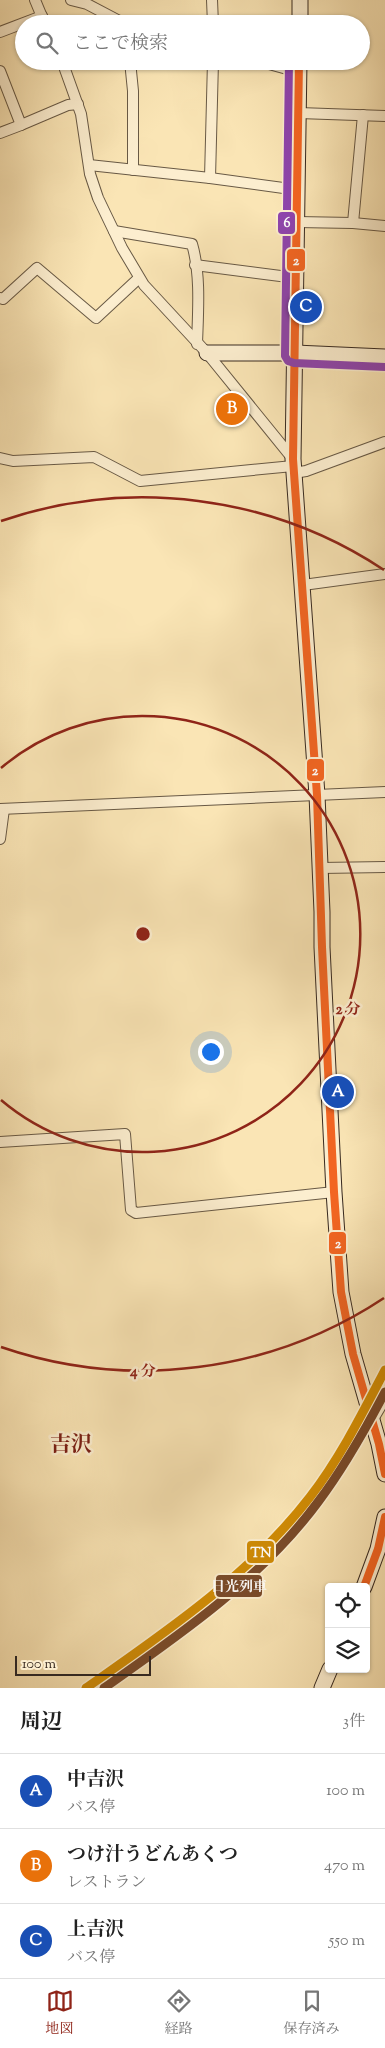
<!DOCTYPE html>
<html lang="ja">
<meta charset="utf-8">
<style>
body{margin:0;font-family:"Sorts Mill Goudy","Noto Serif JP",serif;background:#f2f2f2;color:#222}
.controls{position:absolute;right:15px;bottom:15px;display:grid;overflow:hidden;border-radius:5px;box-shadow:0 1px 4px #0004}
.controls button{width:45px;height:45px;display:grid;place-items:center;padding:0;border:0;border-bottom:1px solid #e0e0e0;background:#fff;color:#222;font:25px sans-serif}
.scale{position:absolute;left:15px;bottom:12px;width:136px;box-sizing:border-box;padding-left:5px;border:2px solid #382a20;border-top:0;font-size:14px;line-height:18px;white-space:nowrap;color:#382a20;-webkit-text-stroke:4px #fceecf;paint-order:stroke}
.you{position:absolute;left:210px;top:1051px;width:18px;height:18px;margin:-12px;border:4px solid #fff;border-radius:50%;background:#1a73e8;box-shadow:0 0 0 8px #1a73e833}
.badge{display:grid;place-items:center;width:32px;height:32px;border-radius:50%;background:#8f2418;color:#fff;font-size:16px;font-weight:700}
.pin{position:absolute;translate:-50% -50%;border:2px solid #fff;box-shadow:0 1px 5px #0006}
.list{margin:0;padding:0;list-style:none}
h2{display:flex;justify-content:space-between;align-items:center;height:65px;margin:0;padding:0 20px;font-size:21px}
h2 small{font-size:16px;font-weight:400;color:#767676}
.list li{display:grid;grid-template-columns:32px 1fr auto;gap:15px;align-items:center;box-sizing:border-box;height:75px;padding:0 20px;border-top:1px solid #e0e0e0}
.list b{display:block;font-size:19px;white-space:nowrap}
.list p{margin:0;font-size:16px;white-space:nowrap;color:#767676}
.list em{font-size:16px;font-style:normal;color:#767676}
.icon{flex:none;width:28px;height:28px;fill:none;stroke:currentColor;stroke-width:2;stroke-linecap:round;stroke-linejoin:round}
.map{position:relative;flex:none;width:385px;height:1688px;overflow:hidden}
.search{position:absolute;background:#fff;box-shadow:0 1px 4px #0004;left:15px;right:15px;top:15px;height:55px;display:flex;align-items:center;gap:12px;box-sizing:border-box;padding:0 18px;border-radius:28px;color:#767676;font-size:19px}
.sheet{height:290px;background:#fff}
nav{display:flex;justify-content:space-around;align-items:center;box-sizing:border-box;height:70px;border-top:1px solid #e0e0e0;background:#fff;font-size:14px;color:#767676}
nav a{display:grid;justify-items:center;gap:2px}
nav .on{color:#8f2418}
.map>svg:first-child{display:block}
</style>
<div class="map">
<svg width="385" height="1688" viewBox="0 0 385 1688">
<rect width="100%" height="100%" fill="#fae5b5"/>
<filter id="stains"><feTurbulence type="fractalNoise" baseFrequency=".004" numOctaves="4"/><feColorMatrix values="0 0 0 0 .2 0 0 0 0 .09 0 0 0 0 .02 0 0 0 .5 -.17"/></filter>
<radialGradient id="worn" r=".72"><stop offset=".6" stop-color="#630" stop-opacity="0"/><stop offset="1" stop-color="#630" stop-opacity=".3"/></radialGradient>
<g fill="none" stroke-linecap="round" stroke-linejoin="round">
<defs>
<g id="street">
<path d="M35,0L45,24"/>
<path d="M71,0L87,4L125,24"/>
<path d="M212,0L213,24"/>
<path d="M0,32L42,16"/>
<path d="M62,61L81,114L90,174L98,198L122,248L144,285L207,353L293,459"/>
<path d="M130,61L133,91V170"/>
<path d="M258,61L298,72"/>
<path d="M0,71L21,125L68,105L78,104"/>
<path d="M299,113L385,116"/>
<path d="M0,133L21,125"/>
<path d="M89,165L210,178L298,190"/>
<path d="M210,178L213,61"/>
<path d="M297,222L353,223L385,226"/>
<path d="M353,223L363,115"/>
<path d="M114,231L192,244C201,275 198,312 197,344"/>
<path d="M195,265L296,278"/>
<path d="M0,298L3,299L37,268L96,318L139,278"/>
<path d="M0,458L13,461L94,457L140,481L293,466"/>
<path d="M294,473L306,471L385,442"/>
<path d="M303,585L385,574"/>
<path d="M0,809L385,792"/>
<path d="M0,839L4,809"/>
<path d="M321,868L385,867"/>
<path d="M0,1142L125,1134L131,1210L136,1213L334,1192"/>
<path d="M372,1421L385,1399"/>
</g>
<g id="secondary">
<path d="M300,24V0"/>
<path d="M299,61L293,459L317,795L322,912V947L334,1192L341,1292L353,1354L379,1444L385,1474"/>
<path d="M207,353H295L385,357"/>
<path d="M364,1587L378,1549L385,1517"/>
<path d="M322,1688L330,1669"/>
</g>
</defs>
<use href="#street" stroke="#685945" stroke-width="12"/>
<use href="#secondary" stroke="#382a20" stroke-width="17"/>
<use href="#street" stroke="#fceecf" stroke-width="10"/>
<use href="#secondary" stroke="#fceecf" stroke-width="15"/>
<defs>
<g id="bus-1">
<path d="M299,61L293,459L317,795L322,947L334,1192L341,1292L353,1354L379,1444L385,1474"/>
<path d="M364,1587L378,1549L385,1517"/>
</g>
<path id="bus-2" d="M289,61L285,356L288,361L294,363L385,367"/>
</defs>
<use href="#bus-1" stroke="#fceecf" stroke-width="11"/>
<use href="#bus-2" stroke="#fceecf" stroke-width="11"/>
<use href="#bus-1" stroke="#f26522" stroke-width="8"/>
<use href="#bus-2" stroke="#8e44ad" stroke-width="8"/>
<defs>
<path id="rail-1" d="M86,1688C166,1632 250,1575 310,1497C340,1458 362,1414 385,1370"/>
<path id="rail-2" d="M104,1688C181,1634 262,1578 318,1502C344,1468 365,1430 385,1392"/>
</defs>
<use href="#rail-1" stroke="#fceecf" stroke-width="12"/>
<use href="#rail-2" stroke="#fceecf" stroke-width="12"/>
<use href="#rail-1" stroke="#cf8b06" stroke-width="9"/>
<use href="#rail-2" stroke="#7a4b2a" stroke-width="9"/>
</g>
<g fill="none" stroke="#8f2418" stroke-width="2.5">
<path d="M1 768A218 218 0 1 1 1 1100"/>
<path d="M384 1298A437 437 0 0 1 1 1347M1 521A437 437 0 0 1 384 570"/>
</g>
<g text-anchor="middle" dominant-baseline="central" stroke-width="5" stroke-linejoin="round" paint-order="stroke">
<g font-size="21" font-weight="bold" fill="#7a1f14" stroke="#fceecf">
<text x="71" y="1446">吉沢</text>
</g>
</g>
<circle cx="143" cy="934" r="8" fill="#8f2418" stroke="#fceecf" stroke-width="2.5"/>
<g font-size="15" text-anchor="middle" font-weight="bold" fill="#8f2418" stroke="#fceecf" stroke-width="5" stroke-linejoin="round" paint-order="stroke">
<text x="348" y="1014">2 分</text>
<text x="143" y="1376">4 分</text>
</g>
<g stroke="#fceecf" stroke-width="2">
<rect x="277" y="211" width="19" height="24" rx="5" fill="#8e44ad"/>
<rect x="286" y="248" width="20" height="24" rx="5" fill="#f26522"/>
<rect x="306" y="758" width="19" height="24" rx="5" fill="#f26522"/>
<rect x="328" y="1231" width="19" height="24" rx="5" fill="#f26522"/>
<rect x="246" y="1540" width="29" height="24" rx="5" fill="#cf8b06"/>
<rect x="215" y="1574" width="48" height="24" rx="5" fill="#7a4b2a"/>
</g>
<g font-size="14" text-anchor="middle" font-weight="bold" fill="#fff">
<text x="287" y="227">6</text>
<text x="296" y="265">2</text>
<text x="315" y="775">2</text>
<text x="338" y="1248">2</text>
<text x="261" y="1557">TN</text>
<text x="239" y="1591">日光列車</text>
</g>
<rect width="100%" height="100%" filter="url(#stains)"/>
<rect width="100%" height="100%" fill="url(#worn)"/>
</svg>
<div class="controls">
<button><svg class="icon" aria-label="locate" viewBox="0 0 24 24"><circle cx="12" cy="12" r="6"/><path d="M12 2v4M12 18v4M2 12h4M18 12h4"/></svg></button>
<button><svg class="icon" aria-label="layers" viewBox="0 0 24 24"><path d="M12 4l9 5-9 5-9-5zM3 14l9 5 9-5"/></svg></button>
</div>
<div class="scale">100 m</div>
<div class="you"></div>
<div class="pin badge" style="left:338px;top:1092px;background:#1a4fb4">A</div>
<div class="pin badge" style="left:232px;top:409px;background:#e8710a">B</div>
<div class="pin badge" style="left:306px;top:307px;background:#1a4fb4">C</div>
<div class="search"><svg class="icon" aria-label="search" viewBox="0 0 24 24"><circle cx="10" cy="10" r="6"/><path d="M15 15l6 6"/></svg>ここで検索</div>
</div>
<section class="sheet">
<h2>周辺<small>3件</small></h2>
<ul class="list">
<li><span class="badge" style="background:#1a4fb4">A</span><div><b>中吉沢</b><p>バス停</p></div><em>100 m</em></li>
<li><span class="badge" style="background:#e8710a">B</span><div><b>つけ汁うどんあくつ</b><p>レストラン</p></div><em>470 m</em></li>
<li><span class="badge" style="background:#1a4fb4">C</span><div><b>上吉沢</b><p>バス停</p></div><em>550 m</em></li>
</ul>
</section>
<nav>
<a class="on"><svg class="icon" aria-label="map" viewBox="0 0 24 24"><path d="M3 6l6-2 6 2 6-2v14l-6 2-6-2-6 2zM9 4v14M15 6v14"/></svg>地図</a>
<a><svg class="icon" aria-label="directions" viewBox="0 0 24 24"><path d="M12 3l9 9-9 9-9-9zM9 14v-3h6M13 9l2 2-2 2"/></svg>経路</a>
<a><svg class="icon" aria-label="saved" viewBox="0 0 24 24"><path d="M7 4h10v16l-5-4-5 4z"/></svg>保存済み</a>
</nav>
